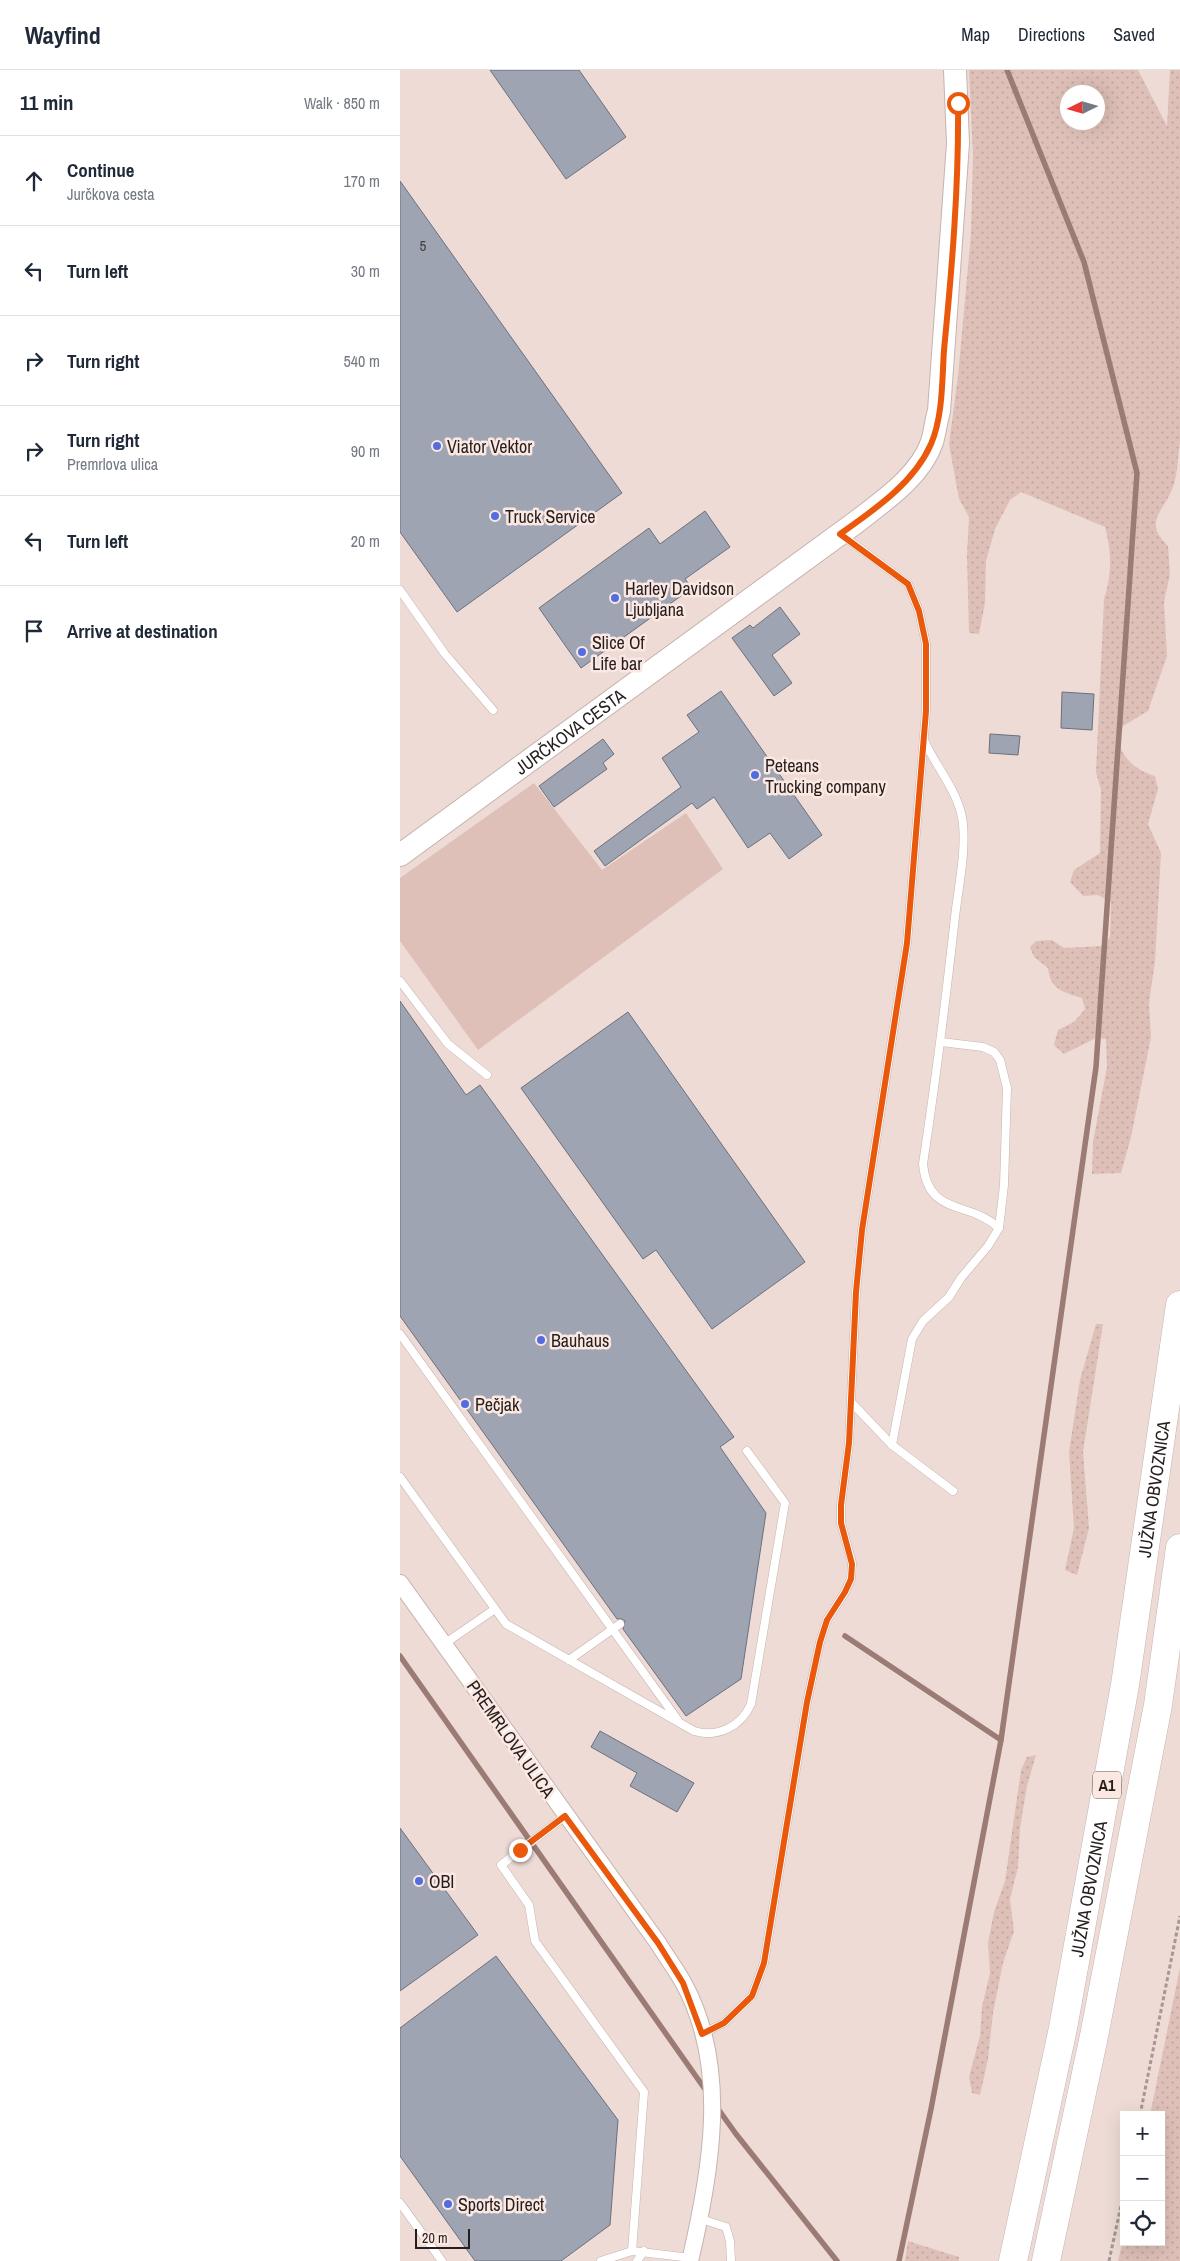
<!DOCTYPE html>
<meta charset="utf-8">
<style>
body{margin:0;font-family:"Archivo Narrow",sans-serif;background:#f2f2f3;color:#1f2937}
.controls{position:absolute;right:15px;bottom:15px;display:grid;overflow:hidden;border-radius:0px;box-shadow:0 5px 20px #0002}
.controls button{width:45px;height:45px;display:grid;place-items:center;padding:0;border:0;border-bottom:1px solid #e0e1e3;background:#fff;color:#1f2937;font:25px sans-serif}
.compass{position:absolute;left:660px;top:15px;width:45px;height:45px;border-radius:50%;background:#fff;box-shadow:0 5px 20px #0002;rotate:265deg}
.scale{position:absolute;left:15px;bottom:12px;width:55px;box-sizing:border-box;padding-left:5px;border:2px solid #251e1c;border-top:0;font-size:14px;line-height:18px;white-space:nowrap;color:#251e1c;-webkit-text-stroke:4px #fce8e3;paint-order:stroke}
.stop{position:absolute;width:15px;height:15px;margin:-11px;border:4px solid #ea580c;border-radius:50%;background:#fff}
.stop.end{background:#ea580c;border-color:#fff;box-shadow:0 1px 5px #0008}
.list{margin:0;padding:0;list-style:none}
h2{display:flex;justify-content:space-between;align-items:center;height:65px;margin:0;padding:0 20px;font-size:21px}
h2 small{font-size:16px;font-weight:400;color:#747a83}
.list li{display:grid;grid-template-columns:32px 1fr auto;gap:15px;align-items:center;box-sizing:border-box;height:90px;padding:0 20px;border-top:1px solid #e0e1e3}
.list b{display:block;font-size:19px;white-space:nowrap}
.list p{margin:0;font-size:16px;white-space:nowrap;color:#747a83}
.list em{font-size:16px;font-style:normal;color:#747a83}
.icon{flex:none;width:28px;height:28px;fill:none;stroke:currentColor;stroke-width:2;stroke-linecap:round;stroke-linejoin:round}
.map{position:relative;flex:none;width:780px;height:2191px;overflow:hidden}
header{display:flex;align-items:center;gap:30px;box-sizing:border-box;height:70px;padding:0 25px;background:#fff;border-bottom:1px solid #e0e1e3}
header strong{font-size:24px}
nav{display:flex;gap:28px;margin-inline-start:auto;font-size:18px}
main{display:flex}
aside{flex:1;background:#fff}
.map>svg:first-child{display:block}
</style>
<header>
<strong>Wayfind</strong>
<nav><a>Map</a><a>Directions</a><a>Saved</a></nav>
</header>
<main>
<aside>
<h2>11 min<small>Walk · 850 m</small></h2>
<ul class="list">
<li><svg class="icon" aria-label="ahead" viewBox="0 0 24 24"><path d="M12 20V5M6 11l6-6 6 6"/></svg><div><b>Continue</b><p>Jurčkova cesta</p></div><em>170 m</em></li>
<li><svg class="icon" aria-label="left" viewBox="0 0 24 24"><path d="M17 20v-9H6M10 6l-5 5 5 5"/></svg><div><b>Turn left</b></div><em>30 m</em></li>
<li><svg class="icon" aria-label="right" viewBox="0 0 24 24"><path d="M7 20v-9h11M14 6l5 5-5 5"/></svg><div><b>Turn right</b></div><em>540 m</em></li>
<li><svg class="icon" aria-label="right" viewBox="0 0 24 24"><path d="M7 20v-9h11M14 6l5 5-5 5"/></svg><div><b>Turn right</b><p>Premrlova ulica</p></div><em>90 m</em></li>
<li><svg class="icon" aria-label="left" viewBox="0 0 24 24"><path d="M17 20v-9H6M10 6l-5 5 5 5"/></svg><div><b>Turn left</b></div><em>20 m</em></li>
<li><svg class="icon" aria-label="arrive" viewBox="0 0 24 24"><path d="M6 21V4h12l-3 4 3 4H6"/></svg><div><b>Arrive at destination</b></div></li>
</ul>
</aside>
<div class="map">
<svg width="780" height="2191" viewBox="0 0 780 2191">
<defs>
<pattern id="grass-dots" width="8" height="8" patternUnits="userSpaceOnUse" patternTransform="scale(1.25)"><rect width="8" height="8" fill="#dec0b8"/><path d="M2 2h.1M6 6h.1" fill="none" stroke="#bea59e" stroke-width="1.8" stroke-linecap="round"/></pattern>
</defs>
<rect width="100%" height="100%" fill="#eedbd6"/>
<g fill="url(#grass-dots)" fill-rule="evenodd">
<path d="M569,0H738L767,56L770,0H780V371C778,385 778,400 774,414C766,441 741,450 768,476L770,504L764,532L767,586L748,641L723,656L718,674C727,692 736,700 755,706L758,719L748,754L761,783L755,891L749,933L751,967L731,1067L721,1103L692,1104L693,1072L707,997L706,969L696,968L664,984L654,975L658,960L674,952L685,939L682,928C664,922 650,920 648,898L634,887L630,877L636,871L652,870L664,878L702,876L710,867L711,832L698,825L683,826L670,812L674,800L700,783L701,720L696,702L704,529C712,504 712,483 705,457L621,422L610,430L595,459L586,491L585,533L579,564L569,563L567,485L569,447L559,429L549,374L558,306L571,164L573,85ZM668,22H698V52H668Z"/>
<path d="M696,1254H703L683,1382L689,1458L677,1505L665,1500L674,1458L669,1382L680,1310Z"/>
<path d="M636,1685L627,1716L620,1758L618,1797L610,1829L614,1861L603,1893L593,1943L588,1989L580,2025L572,2023L569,2007L580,1966L582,1937L590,1903L588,1873L594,1842L605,1811L621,1700L627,1687Z"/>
<path d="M780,1898V2191H718L724,2166V2172H761V2045H750Z"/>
<path d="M508,2171L559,2187V2191H505Z"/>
</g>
<path fill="#dec0b8" d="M134,713L202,800L286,743L323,799L78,980L0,871V808Z"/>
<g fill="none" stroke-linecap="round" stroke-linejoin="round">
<g stroke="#9b7b73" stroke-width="5.5">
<path d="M445,1566L601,1670"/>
<path d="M0,1586L307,2022"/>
<path d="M316,2036L336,2064L437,2191"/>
<path d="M499,2191L531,2039L601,1670L696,997L737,403L684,192L607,0"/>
</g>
</g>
<g fill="#9fa4b3" stroke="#6b707e">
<path d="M90,0H179L226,67L166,109Z"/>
<path d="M0,111L222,423L57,542L0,462Z"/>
<path d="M305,441L330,477L285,509L292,518L181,598L139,538L249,458L260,474Z"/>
<path d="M380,537L400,564L372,585L392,613L374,626L332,568L350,555L353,558Z"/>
<path d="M321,621L422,765L389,789L370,763L348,778L314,727L297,739L292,733L205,796L194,781L281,717L262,688L299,662L287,645Z"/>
<path d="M662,622L694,624L692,660L661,658Z"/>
<path d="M590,664L620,666L618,685L589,683Z"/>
<path d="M203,669L214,684L203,693L207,699L154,737L139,716Z"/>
<path d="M0,931L66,1025L80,1015L334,1367L320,1377L366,1443L341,1609L286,1646L223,1559L225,1551L222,1549H217L0,1246Z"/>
<path d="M228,942L405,1192L312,1259L256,1180L243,1189L121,1018Z"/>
<path d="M200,1661L294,1713L277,1742L230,1716L237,1703L191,1677Z"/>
<path d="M0,1758L78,1865L0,1921Z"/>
<path d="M96,1886L218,2050L210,2155L161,2191H75L0,2086V1958Z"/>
</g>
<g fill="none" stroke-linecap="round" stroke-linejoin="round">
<defs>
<g id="lane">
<path d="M0,520L45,584L93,640"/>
<path d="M525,672C537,699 560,723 563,754C566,787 557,823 554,856C545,936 535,1015 523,1094C528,1147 569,1130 599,1158"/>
<path d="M0,911L48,974L87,1005"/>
<path d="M0,1264L277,1649"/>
<path d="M451,1332L492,1375L553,1421"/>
<path d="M492,1375L512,1269L523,1251L549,1227L561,1208L588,1176L599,1158L604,1115L607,1018L600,990L594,982L583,977L541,972"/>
<path d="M0,1407L106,1554L294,1661C317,1668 341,1657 351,1634L385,1433L347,1381"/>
<path d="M44,1574L95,1539"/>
<path d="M169,1590L220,1554"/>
<path d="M165,1746L101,1795L129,1835L135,1871L244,2022L232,2181"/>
<path d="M303,1963L324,1953L352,1926L364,1893L407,1632L420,1572L427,1550L445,1522L451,1509L452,1493L441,1453V1435L449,1373L456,1222L462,1160L507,873L526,641V574L519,541L508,514L442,465"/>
<path d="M0,2133L42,2191"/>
<path d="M298,2148L326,2157L330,2171L331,2191"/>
<path d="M201,2191L232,2181L291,2188"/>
<path d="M237,2191L244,2181"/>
</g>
<path id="street" d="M0,1513L258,1873C266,1886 275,1898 283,1912C330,1997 311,2101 290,2191"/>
<g id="secondary">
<path id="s1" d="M0,785L455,453C483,431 520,407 532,372C535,362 536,351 539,341L558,73L555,0"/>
</g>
<g id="highway">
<path id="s2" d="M613,2191L663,1958L725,1615L780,1235"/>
<path d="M646,2191L694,1966L758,1635L780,1478"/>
</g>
</defs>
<use href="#lane" stroke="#c6b3af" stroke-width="9"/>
<use href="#street" stroke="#c6b3af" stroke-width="18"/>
<use href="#secondary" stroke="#c6b3af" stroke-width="24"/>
<use href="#highway" stroke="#c6b3af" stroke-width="29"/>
<g stroke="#a69794" stroke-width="3" stroke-dasharray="4 2.5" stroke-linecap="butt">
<path d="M740,2045L780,1846"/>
<path d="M709,2191L724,2122"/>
</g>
<use href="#lane" stroke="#fff" stroke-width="8"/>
<use href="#street" stroke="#fff" stroke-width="16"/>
<use href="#secondary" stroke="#fff" stroke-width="22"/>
<use href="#highway" stroke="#fff" stroke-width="28"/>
</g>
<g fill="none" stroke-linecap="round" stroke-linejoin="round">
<path stroke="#ea580c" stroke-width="6" d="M120,1780L165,1746L258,1873L283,1913L302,1964L324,1953L352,1926L364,1893L407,1632L420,1572L427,1550L445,1522L451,1509L452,1494L441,1453V1435L449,1373L456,1222L462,1160L507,873L526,641V574L519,541L508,514L440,464C474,440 514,413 531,374C543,346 542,310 544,280C552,198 559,115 558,33"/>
</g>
<g fill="#526de2" stroke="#fce8e3" stroke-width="2">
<circle cx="37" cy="376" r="5"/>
<circle cx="95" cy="446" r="5"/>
<circle cx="215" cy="528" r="5"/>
<circle cx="182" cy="582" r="5"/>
<circle cx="355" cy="705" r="5"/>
<circle cx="141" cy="1270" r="5"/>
<circle cx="65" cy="1334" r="5"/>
<circle cx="19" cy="1811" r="5"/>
<circle cx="48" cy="2134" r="5"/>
</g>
<g text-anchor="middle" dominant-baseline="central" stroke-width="5" stroke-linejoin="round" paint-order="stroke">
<g font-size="15" fill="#444042">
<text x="23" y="175">5</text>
</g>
<rect fill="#fce8e3" stroke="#665b58" stroke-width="1" x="693" y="1701.5" width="28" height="27" rx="4"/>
<g font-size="16" font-weight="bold" fill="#251e1c">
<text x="707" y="1715">A1</text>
</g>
<g font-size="18" fill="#251e1c" stroke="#fce8e3" text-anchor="start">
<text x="47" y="376">Viator Vektor</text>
<text x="105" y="446">Truck Service</text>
<text x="225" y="518">Harley Davidson<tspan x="225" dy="21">Ljubljana</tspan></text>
<text x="192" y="572">Slice Of<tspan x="192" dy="21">Life bar</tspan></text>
<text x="365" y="695">Peteans<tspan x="365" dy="21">Trucking company</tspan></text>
<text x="151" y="1270">Bauhaus</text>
<text x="75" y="1334">Pečjak</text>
<text x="29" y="1811">OBI</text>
<text x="58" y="2134">Sports Direct</text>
</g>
<g font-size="18" fill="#251e1c" stroke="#fce8e3">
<text stroke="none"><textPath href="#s1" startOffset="210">JURČKOVA CESTA</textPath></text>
<text stroke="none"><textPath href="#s2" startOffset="785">JUŽNA OBVOZNICA</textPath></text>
<text transform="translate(111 1669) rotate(55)">PREMRLOVA ULICA</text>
<text stroke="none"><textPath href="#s2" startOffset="380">JUŽNA OBVOZNICA</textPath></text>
</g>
</g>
</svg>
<div class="controls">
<button>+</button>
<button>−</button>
<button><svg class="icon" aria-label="locate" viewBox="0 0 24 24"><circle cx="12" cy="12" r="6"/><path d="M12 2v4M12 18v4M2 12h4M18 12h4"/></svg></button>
</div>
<svg class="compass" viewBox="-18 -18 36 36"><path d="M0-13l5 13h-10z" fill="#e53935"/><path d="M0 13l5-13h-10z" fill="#747a83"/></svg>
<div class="scale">20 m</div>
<div class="stop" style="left:558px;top:33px"></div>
<div class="stop end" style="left:120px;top:1780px"></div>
</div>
</main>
